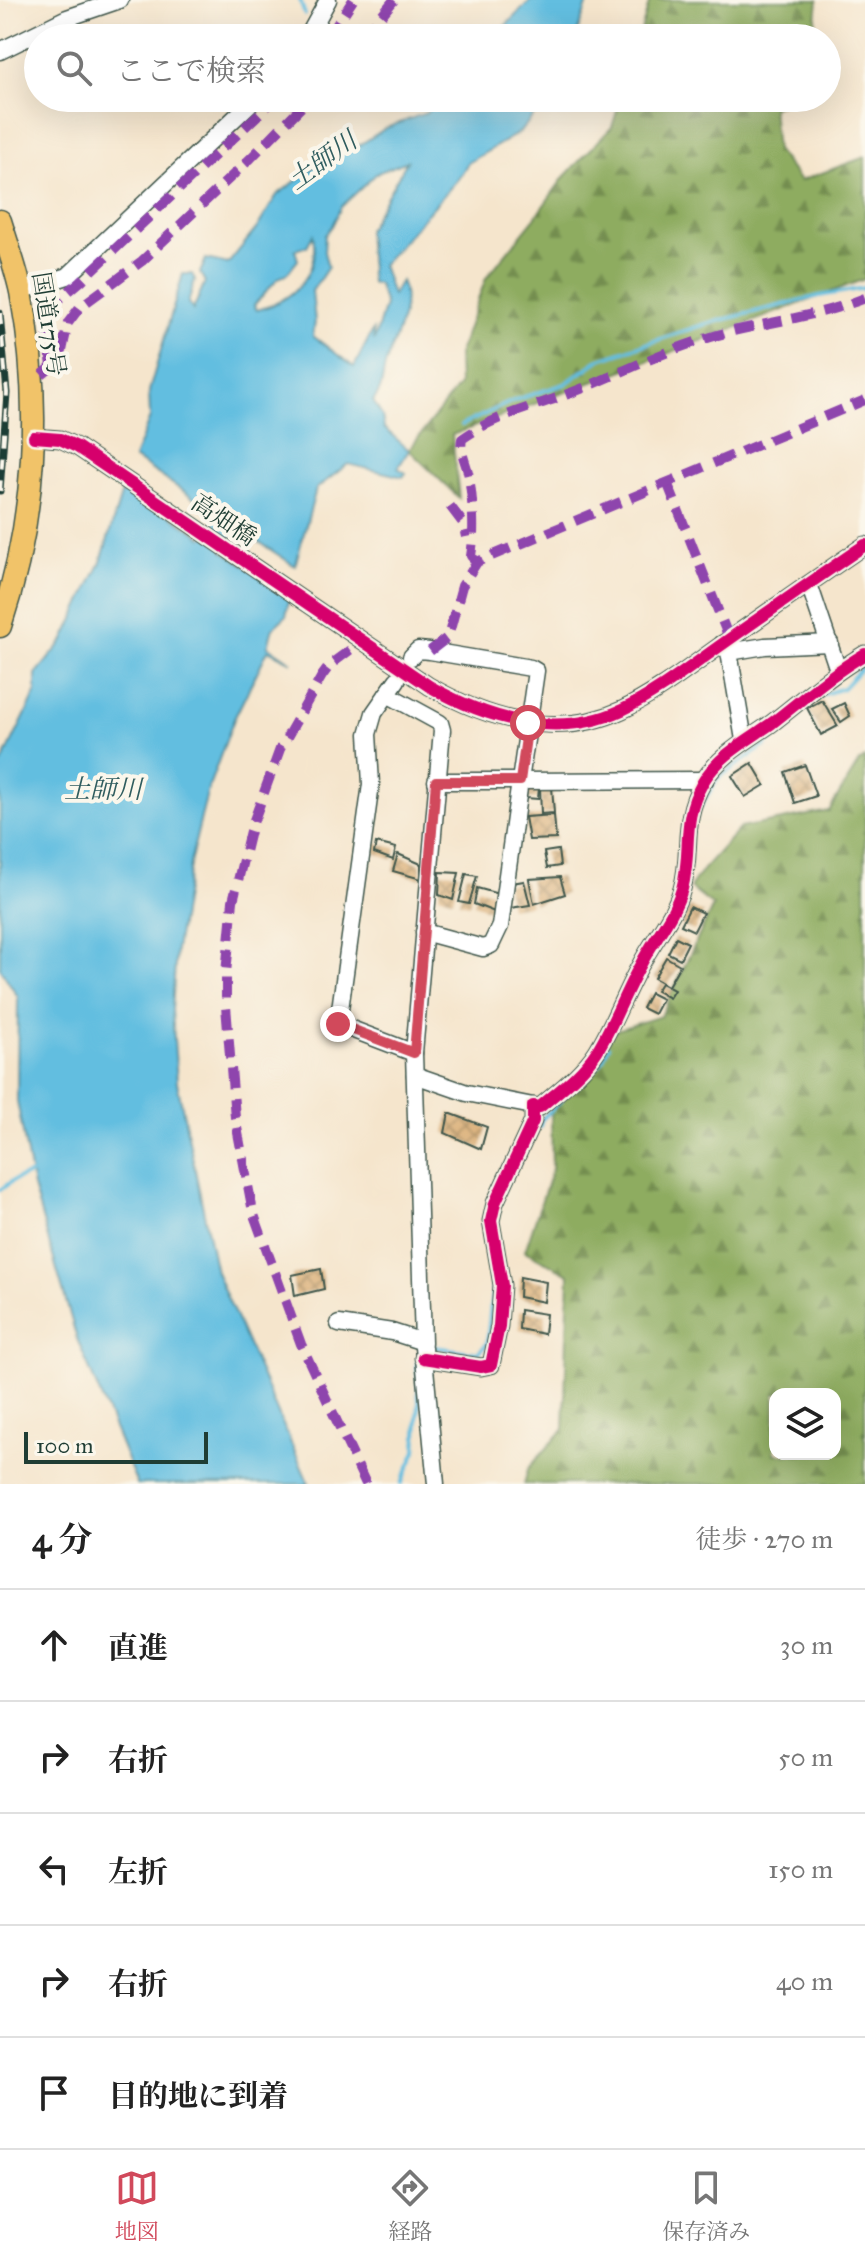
<!DOCTYPE html>
<html lang="ja">
<meta charset="utf-8">
<style>
body{margin:0;font-family:"IM FELL Great Primer","Noto Serif JP",serif;background:#f2f2f2;color:#222}
.controls{position:absolute;right:24px;bottom:24px;display:grid;overflow:hidden;border-radius:16px;box-shadow:0 8px 32px #0002}
.controls button{width:72px;height:72px;display:grid;place-items:center;padding:0;border:0;border-bottom:2px solid #e0e0e0;background:#fff;color:#222;font:40px sans-serif}
.scale{position:absolute;left:24px;bottom:20px;width:184px;box-sizing:border-box;padding-left:8px;border:4px solid #1f3d34;border-top:0;font-size:22px;line-height:28px;white-space:nowrap;color:#1f3d34;-webkit-text-stroke:6px #fbf7ec;paint-order:stroke}
.stop{position:absolute;width:24px;height:24px;margin:-18px;border:6px solid #d1495b;border-radius:50%;background:#fff}
.stop.end{background:#d1495b;border-color:#fff;box-shadow:0 2px 8px #0008}
.list{margin:0;padding:0;list-style:none}
h2{display:flex;justify-content:space-between;align-items:center;height:104px;margin:0;padding:0 32px;font-size:34px}
h2 small{font-size:26px;font-weight:400;color:#767676}
.list li{display:grid;grid-template-columns:52px 1fr auto;gap:24px;align-items:center;box-sizing:border-box;height:112px;padding:0 32px;border-top:2px solid #e0e0e0}
.list b{display:block;font-size:30px;white-space:nowrap}
.list em{font-size:26px;font-style:normal;color:#767676}
.icon{flex:none;width:44px;height:44px;fill:none;stroke:currentColor;stroke-width:2;stroke-linecap:round;stroke-linejoin:round}
.map{position:relative;flex:none;width:865px;height:1484px;overflow:hidden}
.search{position:absolute;background:#fff;box-shadow:0 8px 32px #0002;left:24px;right:24px;top:24px;height:88px;display:flex;align-items:center;gap:20px;box-sizing:border-box;padding:0 28px;border-radius:44px;color:#767676;font-size:30px}
.sheet{height:664px;background:#fff}
nav{display:flex;justify-content:space-around;align-items:center;box-sizing:border-box;height:112px;border-top:2px solid #e0e0e0;background:#fff;font-size:22px;color:#767676}
nav a{display:grid;justify-items:center;gap:4px}
nav .on{color:#d1495b}
.map>svg:first-child{display:block}
</style>
<div class="map">
<svg width="865" height="1484" viewBox="0 0 865 1484">
<defs>
<pattern id="forest-firs" width="22" height="20" patternUnits="userSpaceOnUse" patternTransform="scale(2)"><rect width="22" height="20" fill="#8eac60"/><path d="M5 1l3.5 6h-7zM16 11l3.5 6h-7z" fill="#738d50"/></pattern>
<pattern id="building-cross-hatch" width="8" height="8" patternUnits="userSpaceOnUse" patternTransform="scale(2)"><rect width="8" height="8" fill="#ddb47f"/><path d="M0 0l8 8M0 8l8-8" fill="none" stroke="#b39469"/></pattern>
</defs>
<rect width="100%" height="100%" fill="#fbf7ec"/>
<filter id="ink" filterUnits="userSpaceOnUse"><feTurbulence type="fractalNoise" baseFrequency=".0125" numOctaves="2"/><feDisplacementMap in="SourceGraphic" scale="16" xChannelSelector="R" yChannelSelector="G"/><feConvolveMatrix kernelMatrix="1 2 1 2 8 2 1 2 1" color-interpolation-filters="sRGB"/></filter>
<filter id="wash" filterUnits="userSpaceOnUse"><feTurbulence type="fractalNoise" baseFrequency=".006" numOctaves="4" result="noise"/><feDisplacementMap in="SourceGraphic" scale="32" xChannelSelector="R" yChannelSelector="G"/><feGaussianBlur stdDeviation="1.8" result="paint"/><feColorMatrix in="noise" values="0 0 0 0 0 0 0 0 0 0 0 0 0 0 0 0 0 1.4 0 .05"/><feComposite in="paint" operator="in"/></filter>
<g filter="url(#wash)">
<rect width="100%" height="100%" fill="#f5e5cc"/>
<g fill="url(#forest-firs)" stroke="#56744a" stroke-width="2" fill-rule="evenodd">
<path d="M650,0H818L815,30L818,38H639Z"/>
<path d="M621,98H801L772,107L776,150L800,181L865,157V279L452,435L459,498L409,450L459,385L458,355L486,278L534,219L564,177L612,127Z"/>
<path d="M865,758V1484H524L528,1469L564,1429L569,1274L525,1251L552,1169L551,1107L607,1033L661,1016L713,906L690,888L703,869L740,828L829,811L859,762ZM775,1394H835V1454H775Z"/>
</g>
<g fill="#62bee0" stroke="#407e8a" stroke-width="2" fill-rule="evenodd">
<path d="M531,0H589L575,38H493Z"/>
<path d="M438,98H548L520,132L468,163L458,179L382,265L392,295L401,281C412,306 395,337 387,360C380,378 386,385 373,401L382,416L384,428L409,450L398,468L406,473L403,477L348,464L316,489L295,566L134,458L150,417L149,391L183,274H192L195,280L188,303L193,310L205,282L200,273L206,259L228,264L257,228L277,195L345,145L358,146L386,128L426,113ZM407,161L367,231L371,283L378,284L385,305L374,341L373,330L354,367L313,336L315,322L312,291L328,267L324,252L325,235L332,226L341,207L377,173ZM313,235C320,275 294,300 257,310L254,305L278,278L286,275L298,260L295,250L307,246Z"/>
<path d="M124,485L290,595L286,616L273,628L268,646L292,662L268,650L234,719L208,789L191,859L176,949L172,1010L177,1082L216,1272L309,1484H137L77,1339L33,1187L17,1101L18,997L0,968V767L36,693V674L64,640L101,562Z"/>
</g>
<g fill="none" stroke-linecap="round" stroke-linejoin="round">
<g stroke="#62bee0" stroke-width="4">
<path d="M300,0L305,15"/>
<path d="M462,425L515,400L565,384L600,359L706,324L819,296L865,288"/>
<path d="M815,697L843,688L865,664"/>
<path d="M701,806L718,778L766,745L787,720"/>
<path d="M592,1071L602,1061L609,1046"/>
<path d="M540,1127L541,1120L562,1099"/>
<path d="M0,1190L12,1181L33,1173"/>
<path d="M427,1346L478,1353L487,1344L493,1284"/>
<path d="M401,1484L416,1451L419,1402L417,1362"/>
</g>
<path stroke="#62bee0" stroke-width="22" d="M203,558L229,521L238,494"/>
</g>
<g id="blocks">
<g fill="url(#building-cross-hatch)">
<path d="M822,700L838,726L821,735L807,708Z"/>
<path d="M844,703L850,716L841,722L832,709Z"/>
<path d="M752,763L765,785L745,797L732,776Z"/>
<path d="M805,765L816,796L795,803L785,772Z"/>
<path d="M527,786L539,787L538,799L526,798Z"/>
<path d="M540,787H552L554,813L541,814Z"/>
<path d="M554,815L556,839L529,840L525,817Z"/>
<path d="M376,843L396,848L393,860L374,853Z"/>
<path d="M558,850L560,866L547,868L544,852Z"/>
<path d="M398,854L421,864V879L393,871Z"/>
<path d="M440,872L459,873L453,900L439,895Z"/>
<path d="M466,874L477,876L469,904L459,902Z"/>
<path d="M560,877L565,894L534,904L529,879Z"/>
<path d="M524,881L530,905L510,908L506,884Z"/>
<path d="M477,888L502,895L497,913L474,904Z"/>
<path d="M690,907L703,913L694,931L681,925Z"/>
<path d="M676,937L688,943L680,959L668,953Z"/>
<path d="M666,957L680,965L668,986L654,978Z"/>
<path d="M661,983L674,990L669,998L656,991Z"/>
<path d="M650,993L662,999L654,1014L642,1008Z"/>
<path d="M449,1113L487,1127L481,1149L445,1133Z"/>
<path d="M321,1269L324,1289L295,1296L292,1275Z"/>
<path d="M520,1277L546,1282L544,1302L519,1297Z"/>
<path d="M520,1310L546,1314L544,1334L519,1329Z"/>
</g>
</g>
</g>
<g filter="url(#ink)">
<use href="#blocks" fill-opacity="0" stroke="#3f564b" stroke-width="2"/>
<g fill="none" stroke-linecap="round" stroke-linejoin="round">
<defs>
<g id="minor">
<path d="M307,38L328,0"/>
<path d="M0,51L67,18L120,0"/>
<path d="M20,289L34,287L68,276L256,98"/>
<path d="M34,437L60,439L77,447L429,686C487,719 557,740 622,710C658,693 691,666 724,643C771,610 818,577 865,545"/>
<path d="M809,584L838,670"/>
<path d="M722,644L729,652L765,646L830,643"/>
<path d="M729,652L744,740"/>
<path d="M411,657L418,650L430,651L531,668L536,671L520,781H436"/>
<path d="M397,680L374,713L368,734L371,784L338,1024L414,1053"/>
<path d="M424,932L483,948L491,945L500,926L520,781L705,780"/>
<path d="M415,1075L467,1093L533,1106"/>
<path d="M339,1324L392,1332L423,1342L414,1053L442,730L440,723L387,694"/>
<path d="M423,1347L436,1484"/>
<path d="M423,1358L481,1367L491,1365L499,1326L502,1285L491,1221L495,1203L533,1121V1106L540,1107C560,1090 583,1073 597,1051C614,1024 625,992 641,964C654,939 674,916 682,889C693,849 680,823 703,782C718,756 748,740 772,723C803,699 831,674 865,654"/>
</g>
<path id="highway" d="M0,221C7,244 16,268 21,292C42,403 36,518 0,626"/>
</defs>
<use href="#minor" stroke="#3f564b" stroke-width="19"/>
<use href="#highway" stroke="#3f564b" stroke-width="25"/>
<use href="#minor" stroke="#fff" stroke-width="16"/>
<use href="#highway" stroke="#f1c369" stroke-width="22"/>
<defs>
<path id="rail" d="M0,313L7,393L0,491"/>
</defs>
<use href="#rail" stroke="#1f3d34" stroke-width="7"/>
<use href="#rail" stroke="#fbf7ec" stroke-width="4" stroke-dasharray="12" stroke-linecap="butt"/>
<g stroke="#8e44ad" stroke-width="10" stroke-dasharray="20 10" stroke-linecap="butt">
<path d="M328,38L353,0"/>
<path d="M363,38L394,0"/>
<path d="M52,367L45,306L61,298L81,281L276,98"/>
<path d="M42,375L60,360L68,323L80,307L142,261L251,158L310,98"/>
<path d="M667,482L727,633"/>
<path d="M450,506L463,523L466,537"/>
<path d="M477,562L471,556C475,531 473,502 469,477C467,464 459,452 462,439C495,415 531,408 568,394C616,376 662,351 711,337C762,322 815,318 865,298"/>
<path d="M350,650L331,664L322,676L280,749L250,831L233,901L226,973V1006L235,1117L253,1212L301,1344L366,1484"/>
<path d="M430,651L448,637L462,586L477,562L865,400"/>
</g>
<defs>
<g id="cycleway">
<path d="M34,437L60,439L77,447L429,686C487,719 557,740 622,710C658,693 691,666 724,643C771,610 818,577 865,545"/>
<path d="M423,1358L481,1367L491,1365L499,1326L502,1285L491,1221L495,1203L533,1121V1106L540,1107C560,1090 583,1073 597,1051C614,1024 625,992 641,964C654,939 674,916 682,889C693,849 680,823 703,782C718,756 748,740 772,723C803,699 831,674 865,654"/>
</g>
</defs>
<use href="#cycleway" stroke="#fbf7ec" stroke-width="17"/>
<use href="#cycleway" stroke="#d6006c" stroke-width="12"/>
</g>
</g>
<g fill="none" stroke-linecap="round" stroke-linejoin="round" filter="url(#ink)">
<path stroke="#d1495b" stroke-width="10" d="M338,1024L414,1053L436,781H520L528,723"/>
</g>
<g text-anchor="middle" dominant-baseline="central" stroke-width="8" stroke-linejoin="round" paint-order="stroke">
<g font-size="24" fill="#1f3d34" stroke="#fbf7ec">
<text transform="translate(49 324) rotate(81)">国道175号</text>
<text transform="translate(224 520) rotate(34)">高畑橋</text>
</g>
<g font-size="26" font-style="italic" fill="#305d5f" stroke="#fbf7ec">
<text transform="translate(322 160) rotate(-36)">土師川</text>
<text x="103" y="789">土師川</text>
</g>
</g>
</svg>
<div class="controls">
<button><svg class="icon" aria-label="layers" viewBox="0 0 24 24"><path d="M12 4l9 5-9 5-9-5zM3 14l9 5 9-5"/></svg></button>
</div>
<div class="scale">100 m</div>
<div class="stop" style="left:528px;top:723px"></div>
<div class="stop end" style="left:338px;top:1024px"></div>
<div class="search"><svg class="icon" aria-label="search" viewBox="0 0 24 24"><circle cx="10" cy="10" r="6"/><path d="M15 15l6 6"/></svg>ここで検索</div>
</div>
<section class="sheet">
<h2>4 分<small>徒歩 · 270 m</small></h2>
<ul class="list">
<li><svg class="icon" aria-label="ahead" viewBox="0 0 24 24"><path d="M12 20V5M6 11l6-6 6 6"/></svg><div><b>直進</b></div><em>30 m</em></li>
<li><svg class="icon" aria-label="right" viewBox="0 0 24 24"><path d="M7 20v-9h11M14 6l5 5-5 5"/></svg><div><b>右折</b></div><em>50 m</em></li>
<li><svg class="icon" aria-label="left" viewBox="0 0 24 24"><path d="M17 20v-9H6M10 6l-5 5 5 5"/></svg><div><b>左折</b></div><em>150 m</em></li>
<li><svg class="icon" aria-label="right" viewBox="0 0 24 24"><path d="M7 20v-9h11M14 6l5 5-5 5"/></svg><div><b>右折</b></div><em>40 m</em></li>
<li><svg class="icon" aria-label="arrive" viewBox="0 0 24 24"><path d="M6 21V4h12l-3 4 3 4H6"/></svg><div><b>目的地に到着</b></div></li>
</ul>
</section>
<nav>
<a class="on"><svg class="icon" aria-label="map" viewBox="0 0 24 24"><path d="M3 6l6-2 6 2 6-2v14l-6 2-6-2-6 2zM9 4v14M15 6v14"/></svg>地図</a>
<a><svg class="icon" aria-label="directions" viewBox="0 0 24 24"><path d="M12 3l9 9-9 9-9-9zM9 14v-3h6M13 9l2 2-2 2"/></svg>経路</a>
<a><svg class="icon" aria-label="saved" viewBox="0 0 24 24"><path d="M7 4h10v16l-5-4-5 4z"/></svg>保存済み</a>
</nav>
